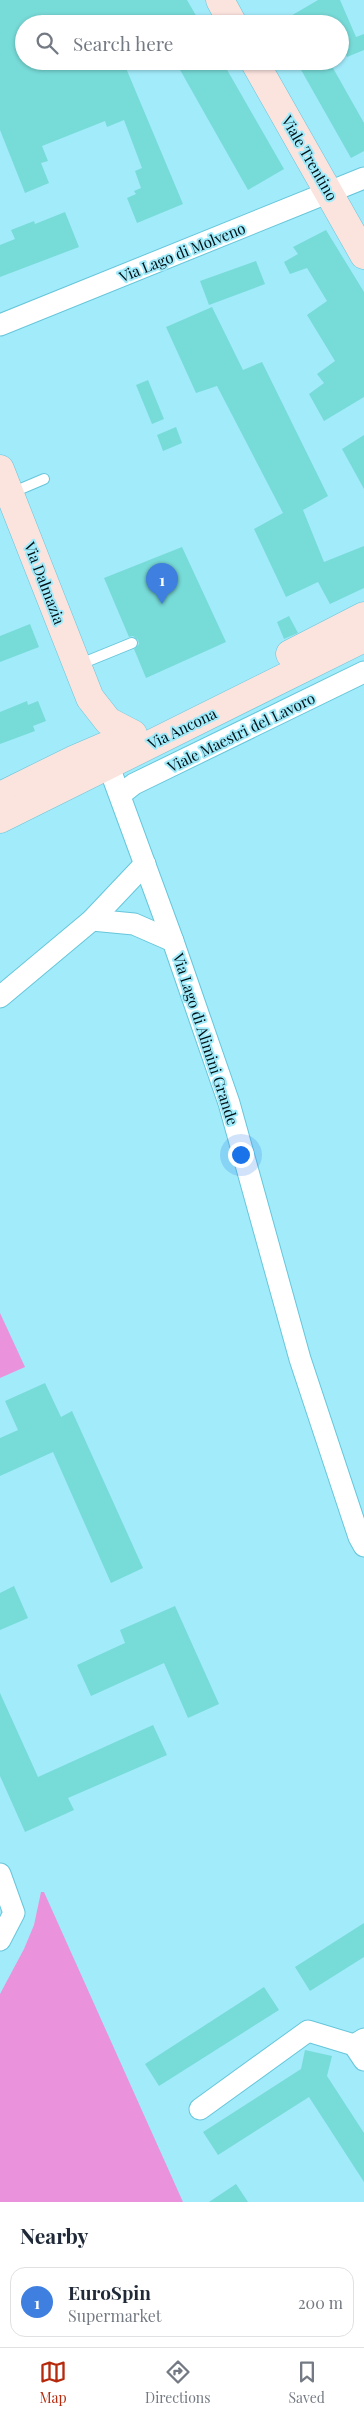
<!DOCTYPE html>
<style>
body{margin:0;font-family:"Playfair Display",serif;background:#f6f6f7;color:#1f2937}
.you{position:absolute;left:240px;top:1154px;width:18px;height:18px;margin:-12px;border:4px solid #fff;border-radius:50%;background:#1a73e8;box-shadow:0 0 0 8px #1a73e833}
.badge{display:grid;place-items:center;width:32px;height:32px;border-radius:50%;background:#b5290c;color:#fff;font-size:16px;font-weight:700}
.pin{position:absolute;translate:-50% -41px;filter:drop-shadow(0 1px 2px #0008)}
.pin::after{content:'';position:absolute;top:26px;width:18px;height:15px;background:inherit;clip-path:polygon(0 0,100% 0,50% 100%)}
.list{margin:0;padding:0;list-style:none}
h2{display:flex;justify-content:space-between;align-items:center;height:65px;margin:0;padding:0 20px;font-size:21px}
h2 small{font-size:16px;font-weight:400;color:#747a83}
.list li{display:grid;grid-template-columns:32px 1fr auto;gap:15px;align-items:center;box-sizing:border-box;height:70px;margin:0 10px 10px;padding:0 10px;border:1px solid #e0e1e3;border-radius:15px}
.list b{display:block;font-size:19px;white-space:nowrap}
.list p{margin:0;font-size:16px;white-space:nowrap;color:#747a83}
.list em{font-size:16px;font-style:normal;color:#747a83}
.icon{flex:none;width:28px;height:28px;fill:none;stroke:currentColor;stroke-width:2;stroke-linecap:round;stroke-linejoin:round}
.map{position:relative;flex:none;width:364px;height:2202px;overflow:hidden}
.search{position:absolute;background:#fff;box-shadow:0 1px 4px #0004;left:15px;right:15px;top:15px;height:55px;display:flex;align-items:center;gap:12px;box-sizing:border-box;padding:0 18px;border-radius:28px;color:#747a83;font-size:19px}
.sheet{height:145px;background:#fff}
nav{display:flex;justify-content:space-around;align-items:center;box-sizing:border-box;height:70px;border-top:1px solid #e0e1e3;background:#fff;font-size:14px;color:#747a83}
nav a{display:grid;justify-items:center;gap:2px}
nav .on{color:#b5290c}
.map>svg:first-child{display:block}
</style>
<div class="map">
<svg width="364" height="2202" viewBox="0 0 364 2202">
<rect width="100%" height="100%" fill="#a2ebfb"/>
<g fill="#eb92dd">
<path d="M0,1313L25,1367L0,1378Z"/>
<path d="M41,1892H44L183,2202H0V1994L24,1949L34,1925Z"/>
</g>
<g fill="#77dbd8">
<path d="M0,0H187L201,24H24V61H123L183,204L137,223L127,198L136,194L134,191L141,188L135,171L142,168L124,120L107,127L105,121L42,146L48,161L41,163L49,183L25,193L0,130Z"/>
<path d="M318,0H340L356,37L364,34V50L347,57L340,40V24H277Z"/>
<path d="M175,61H222L284,169L248,190Z"/>
<path d="M296,61H329L364,123V151L351,158Z"/>
<path d="M65,212L79,247L0,277V245L15,239L11,230L34,221L35,224Z"/>
<path d="M326,230L364,292V397L324,421L309,394L324,383L317,374L335,361L307,315L327,301L307,268L290,274L284,262L298,254L293,247Z"/>
<path d="M256,261L265,284L209,305L200,281Z"/>
<path d="M212,307L243,370L262,362L328,496L303,510L324,562L364,546V588L330,604L318,582L286,597L254,529L283,513L217,386L196,393L166,327Z"/>
<path d="M148,380L164,419L152,424L136,385Z"/>
<path d="M176,427L182,443L163,451L157,435Z"/>
<path d="M364,435V489L342,449Z"/>
<path d="M182,547L226,642L146,678L134,649L139,644L138,640L133,636L129,637L104,578Z"/>
<path d="M289,616L298,633L284,639L277,622Z"/>
<path d="M30,624L39,647L0,662V636Z"/>
<path d="M27,701L28,705L38,701L46,721L33,726L35,731L0,744V712Z"/>
<path d="M45,1383L61,1417L72,1411L143,1568L111,1583L53,1452L0,1476V1438L18,1430L5,1401Z"/>
<path d="M14,1586L28,1618L0,1630V1593Z"/>
<path d="M175,1606L219,1704L188,1718L164,1663L91,1696L77,1665L125,1643L120,1630Z"/>
<path d="M0,1693L38,1777L153,1725L167,1755L68,1798L74,1810L25,1832L0,1776Z"/>
<path d="M364,1923V1957L310,1991L295,1967Z"/>
<path d="M264,1987L279,2010L159,2086L145,2064Z"/>
<path d="M305,2050L332,2056L327,2076L364,2133V2182L309,2097L218,2155L203,2132L301,2069Z"/>
<path d="M236,2184L248,2202H209Z"/>
</g>
<g fill="none" stroke-linecap="round" stroke-linejoin="round">
<defs>
<g id="lane">
<path d="M11,493L44,479"/>
<path d="M78,665L132,643"/>
</g>
<g id="street">
<path d="M0,325L364,178"/>
<path d="M108,764L173,941L229,1103L300,1359L359,1537L364,1546"/>
<path d="M120,795L134,784L364,672"/>
<path d="M92,920L134,924L173,941"/>
<path d="M0,997L92,920L145,864"/>
<path d="M0,1874L14,1913L0,1940"/>
<path d="M354,2045L364,2060"/>
<path d="M200,2109L308,2031L354,2045L364,2039"/>
</g>
<g id="secondary">
<path d="M220,0L233,24"/>
<path d="M254,61L364,255"/>
<path d="M0,469L90,698L108,721L133,734"/>
<path d="M290,654L364,616"/>
<path d="M0,796L75,759L117,741"/>
<path d="M0,819L364,638"/>
</g>
</defs>
<use href="#lane" stroke="#67c6da" stroke-width="12"/>
<use href="#street" stroke="#67c6da" stroke-width="23"/>
<use href="#secondary" stroke="#67c6da" stroke-width="29"/>
<use href="#lane" stroke="#fff" stroke-width="10"/>
<use href="#street" stroke="#fff" stroke-width="21"/>
<use href="#secondary" stroke="#fbe3de" stroke-width="28"/>
</g>
<g text-anchor="middle" dominant-baseline="central" stroke-width="4" stroke-linejoin="round" paint-order="stroke">
<g font-size="15" fill="#000f13" stroke="#a2ebfb">
<text transform="translate(310 158) rotate(60)">Viale Trentino</text>
<text transform="translate(182 252) rotate(-22)">Via Lago di Molveno</text>
<text transform="translate(45 583) rotate(69)">Via Dalmazia</text>
<text transform="translate(182 728) rotate(-26)">Via Ancona</text>
<text transform="translate(241 732) rotate(-26)">Viale Maestri del Lavoro</text>
<text transform="translate(206 1039) rotate(72)">Via Lago di Alimini Grande</text>
</g>
</g>
</svg>
<div class="you"></div>
<div class="pin badge" style="left:162px;top:604px;background:#3f7fe0">1</div>
<div class="search"><svg class="icon" aria-label="search" viewBox="0 0 24 24"><circle cx="10" cy="10" r="6"/><path d="M15 15l6 6"/></svg>Search here</div>
</div>
<section class="sheet">
<h2>Nearby<small></small></h2>
<ul class="list">
<li><span class="badge" style="background:#3f7fe0">1</span><div><b>EuroSpin</b><p>Supermarket</p></div><em>200 m</em></li>
</ul>
</section>
<nav>
<a class="on"><svg class="icon" aria-label="map" viewBox="0 0 24 24"><path d="M3 6l6-2 6 2 6-2v14l-6 2-6-2-6 2zM9 4v14M15 6v14"/></svg>Map</a>
<a><svg class="icon" aria-label="directions" viewBox="0 0 24 24"><path d="M12 3l9 9-9 9-9-9zM9 14v-3h6M13 9l2 2-2 2"/></svg>Directions</a>
<a><svg class="icon" aria-label="saved" viewBox="0 0 24 24"><path d="M7 4h10v16l-5-4-5 4z"/></svg>Saved</a>
</nav>
